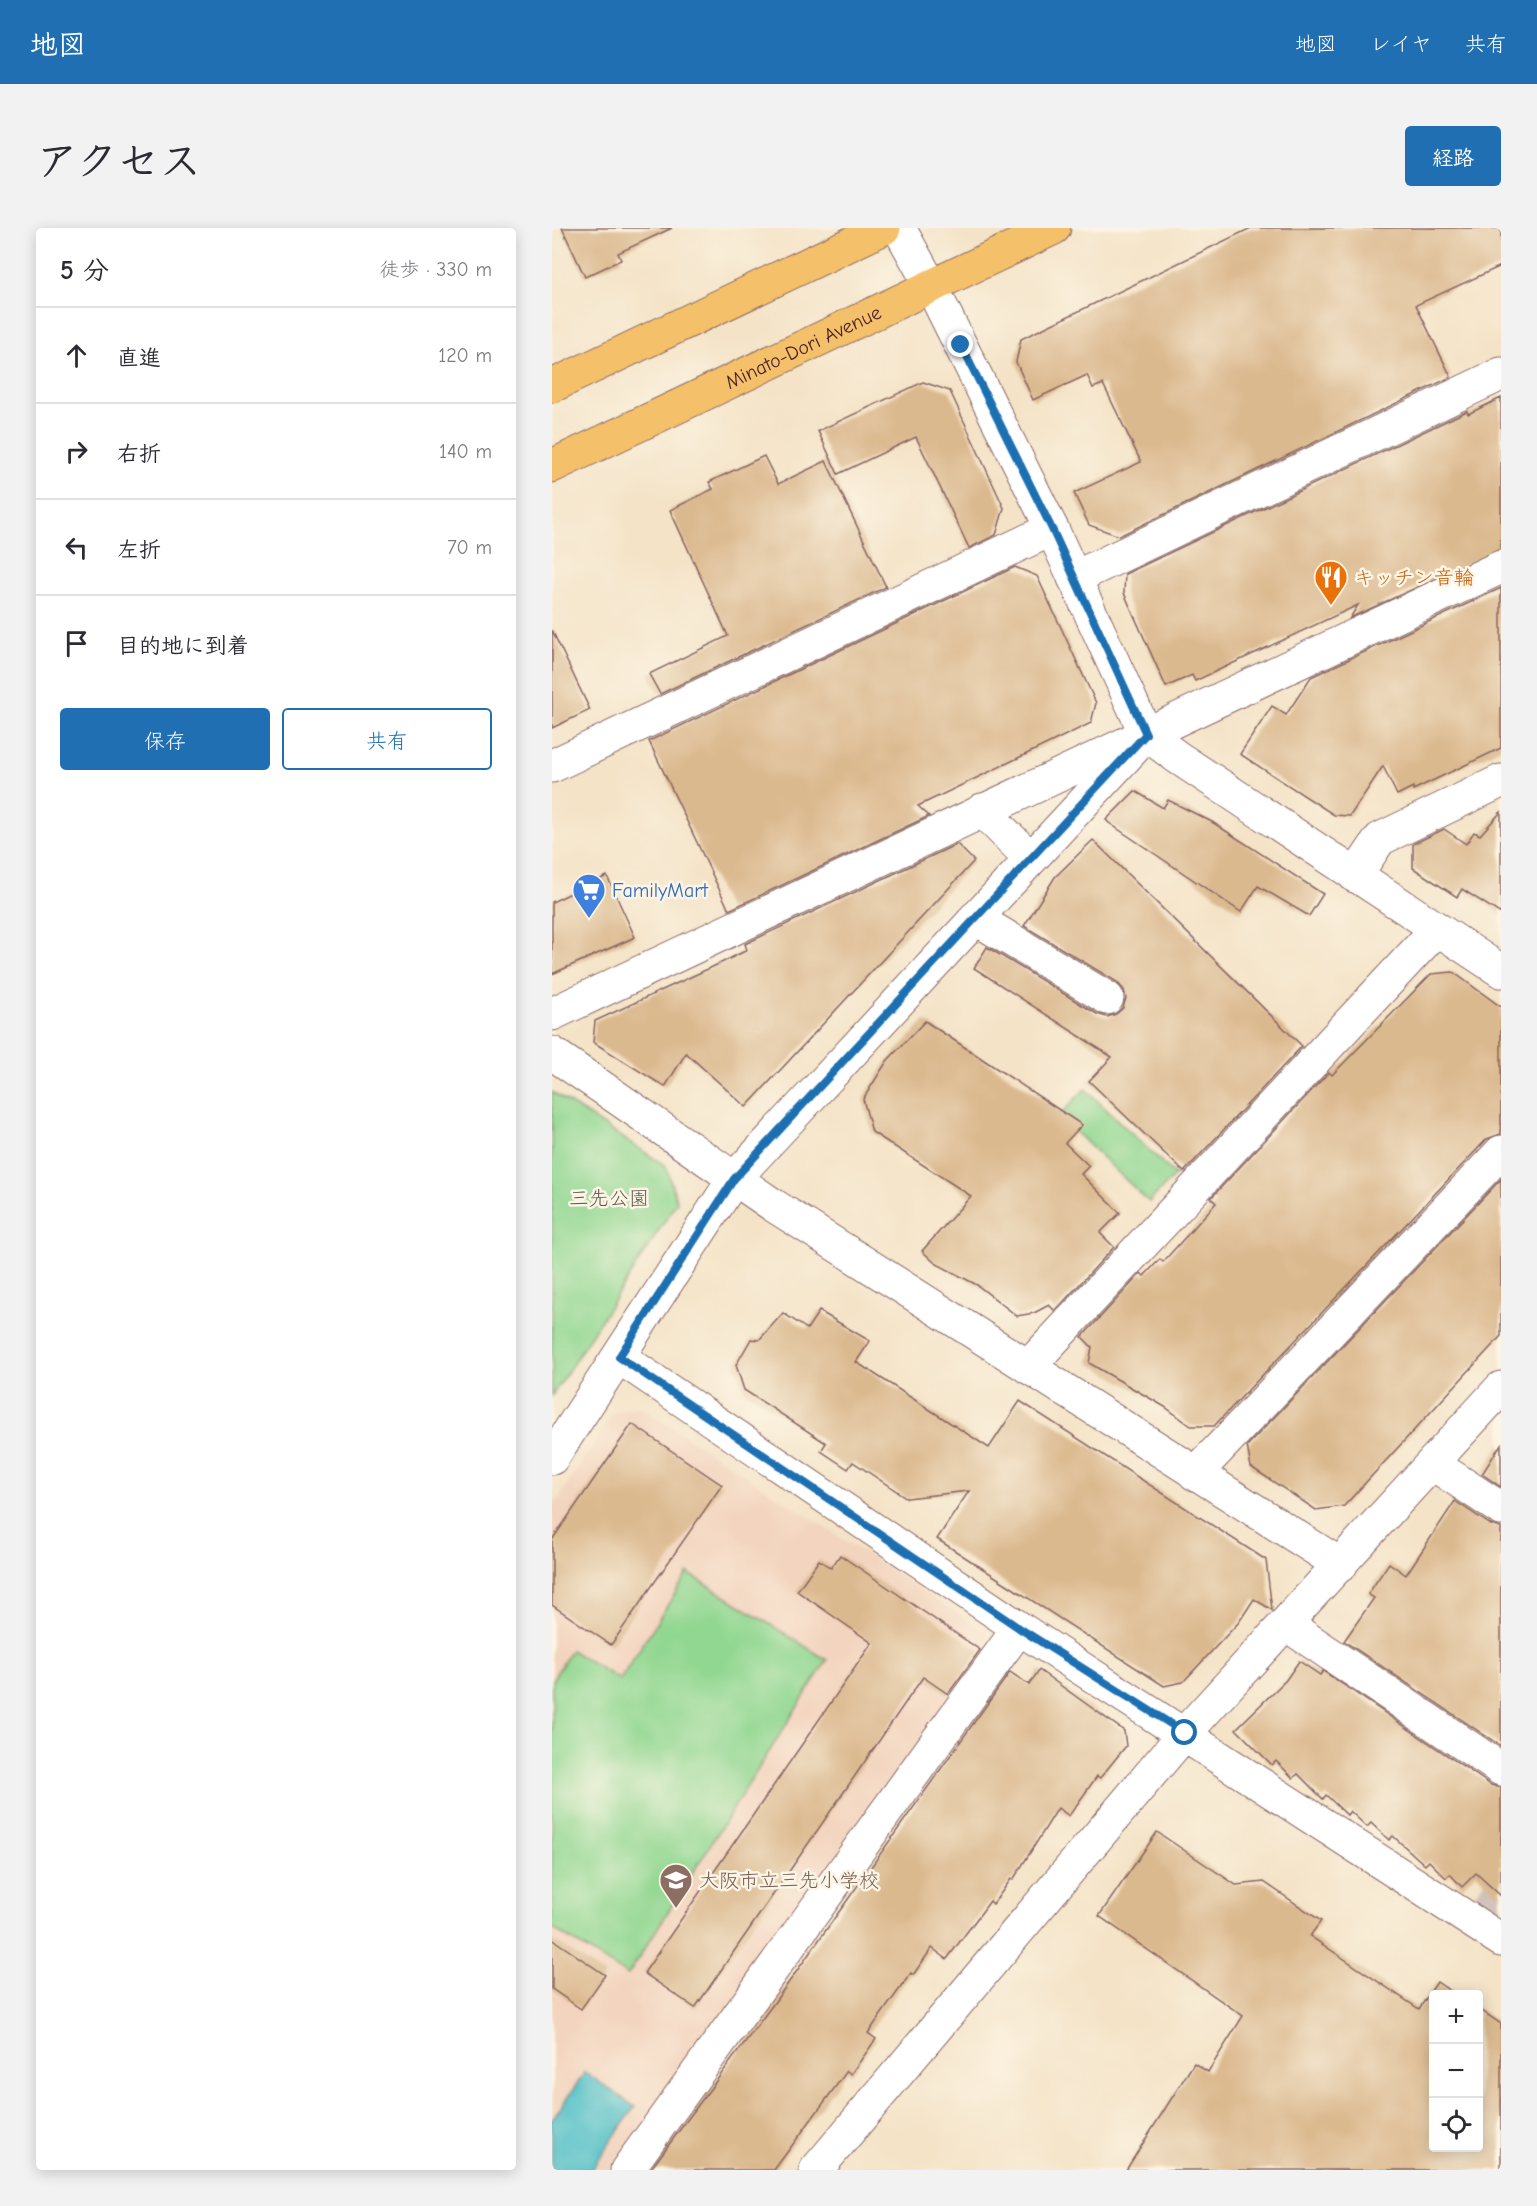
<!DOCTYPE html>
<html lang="ja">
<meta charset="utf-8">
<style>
body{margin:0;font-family:"Comic Neue","Klee One",sans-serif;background:#f2f2f3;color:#2b2b33}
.controls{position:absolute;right:18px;bottom:18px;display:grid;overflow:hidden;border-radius:6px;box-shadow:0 3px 15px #0003}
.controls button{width:54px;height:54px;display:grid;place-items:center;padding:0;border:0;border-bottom:2px solid #e1e1e2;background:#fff;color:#2b2b33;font:30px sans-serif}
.stop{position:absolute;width:18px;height:18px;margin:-14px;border:4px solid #1f6fb2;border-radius:50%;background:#fff}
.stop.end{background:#1f6fb2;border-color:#fff;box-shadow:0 2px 6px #0008}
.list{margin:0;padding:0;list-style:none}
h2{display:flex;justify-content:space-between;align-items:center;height:78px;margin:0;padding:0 24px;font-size:26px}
h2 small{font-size:20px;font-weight:400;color:#7c7c81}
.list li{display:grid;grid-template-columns:39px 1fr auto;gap:18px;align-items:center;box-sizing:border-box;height:96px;padding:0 24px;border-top:2px solid #e1e1e2}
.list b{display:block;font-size:22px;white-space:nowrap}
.list em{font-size:20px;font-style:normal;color:#7c7c81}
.actions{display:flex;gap:12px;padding:18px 24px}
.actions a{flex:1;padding:14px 0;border:2px solid #1f6fb2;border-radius:6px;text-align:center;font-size:21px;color:#1f6fb2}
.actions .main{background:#1f6fb2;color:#fff}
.icon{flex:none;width:33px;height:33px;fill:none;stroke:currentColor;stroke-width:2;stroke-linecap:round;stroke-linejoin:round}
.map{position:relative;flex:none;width:949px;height:1942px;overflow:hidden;border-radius:6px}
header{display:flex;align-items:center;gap:36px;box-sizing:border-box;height:84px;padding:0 30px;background:#1f6fb2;color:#fff}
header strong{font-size:28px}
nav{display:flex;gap:33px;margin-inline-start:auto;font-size:21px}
.intro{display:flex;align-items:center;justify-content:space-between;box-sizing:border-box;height:144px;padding:0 36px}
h1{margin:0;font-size:42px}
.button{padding:15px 27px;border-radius:6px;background:#1f6fb2;color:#fff;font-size:21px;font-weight:700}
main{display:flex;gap:36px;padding:0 36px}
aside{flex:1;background:#fff;border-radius:6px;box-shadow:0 3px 15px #0003}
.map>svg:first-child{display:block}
</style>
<header>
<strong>地図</strong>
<nav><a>地図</a><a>レイヤ</a><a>共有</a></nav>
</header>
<div class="intro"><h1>アクセス</h1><a class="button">経路</a></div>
<main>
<aside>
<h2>5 分<small>徒歩 · 330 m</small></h2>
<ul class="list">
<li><svg class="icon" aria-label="ahead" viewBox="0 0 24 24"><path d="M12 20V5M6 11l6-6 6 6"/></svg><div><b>直進</b></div><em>120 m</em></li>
<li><svg class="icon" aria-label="right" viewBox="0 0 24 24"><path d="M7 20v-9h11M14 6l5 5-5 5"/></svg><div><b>右折</b></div><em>140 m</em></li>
<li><svg class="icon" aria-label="left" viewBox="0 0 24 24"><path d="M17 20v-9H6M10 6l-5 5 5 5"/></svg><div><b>左折</b></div><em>70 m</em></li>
<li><svg class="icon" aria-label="arrive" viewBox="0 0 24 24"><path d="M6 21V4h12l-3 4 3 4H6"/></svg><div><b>目的地に到着</b></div></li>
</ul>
<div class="actions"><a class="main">保存</a><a>共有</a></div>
</aside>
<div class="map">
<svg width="949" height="1942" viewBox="0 0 949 1942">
<rect width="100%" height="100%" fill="#fcf5e5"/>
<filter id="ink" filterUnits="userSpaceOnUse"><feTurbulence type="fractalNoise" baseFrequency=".0167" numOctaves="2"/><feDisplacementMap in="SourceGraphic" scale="12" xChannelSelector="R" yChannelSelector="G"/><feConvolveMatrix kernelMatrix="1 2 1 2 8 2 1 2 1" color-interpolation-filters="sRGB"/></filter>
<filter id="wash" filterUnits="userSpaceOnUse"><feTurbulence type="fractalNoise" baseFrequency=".008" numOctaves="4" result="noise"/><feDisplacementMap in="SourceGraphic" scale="24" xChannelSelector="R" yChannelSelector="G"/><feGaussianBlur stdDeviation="1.35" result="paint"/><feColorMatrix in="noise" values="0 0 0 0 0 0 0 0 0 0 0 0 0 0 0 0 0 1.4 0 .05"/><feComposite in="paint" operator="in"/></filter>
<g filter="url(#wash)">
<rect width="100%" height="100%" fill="#f4e3c7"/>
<path fill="#f3d4be" d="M88,1179L435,1405L436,1421L59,1942H0V1280L63,1183Z"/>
<path fill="#cfc0ba" d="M949,1636V1687L920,1668Z"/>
<g fill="#91d791" stroke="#6e7b5e" stroke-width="1.5">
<path d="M533,861L623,947L597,974L507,888Z"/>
<path d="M0,864L114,938L125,974L0,1168Z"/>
<path d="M136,1345L275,1432L76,1747L0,1700V1452L19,1422L68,1452Z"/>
</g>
<path fill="#52c0c8" stroke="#4e707a" stroke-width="1.5" d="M33,1844L83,1879L39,1942H0V1892Z"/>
<g id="blocks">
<g fill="#dbb98f">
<path d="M10,0H120L66,25L69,32L33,49Z"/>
<path d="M699,0H949V38L864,77L899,149L567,308L537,297L522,265L589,234L551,156L541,160L535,147L481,172L464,134L469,111Z"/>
<path d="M371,154L398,163L452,280L444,307L417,320L364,209L286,246L266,203Z"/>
<path d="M949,170V321L798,390L806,377L643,453L640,447L614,459L572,365L573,346L915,183L916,186Z"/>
<path d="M212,228L226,256L274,233L334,359L108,466L97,446L176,408L118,282L161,261L157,254Z"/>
<path d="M463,339L485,348L544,475L539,495L366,578L377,588L177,682L97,513Z"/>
<path d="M949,360V520L861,562V559L845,567L831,538L798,588L782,587L688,526L720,478L734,487L759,449Z"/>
<path d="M0,402L38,482L0,500Z"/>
<path d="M583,563L611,580L616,572L660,594L771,666L757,688L706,658L689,684L557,595L554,592Z"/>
<path d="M949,584V686L910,661L905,669L861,640V616L892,601L914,616L922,604L928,607Z"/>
<path d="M541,612L750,818L632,944L537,853L560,829L422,740L435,719L545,786L555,789L564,786L571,780L574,770L572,762L565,754L472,698L503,649Z"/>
<path d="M405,616L422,633L194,879L134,825L113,859L41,814L43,793L171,734L195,722L193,716Z"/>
<path d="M55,648L83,709L0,746V674Z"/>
<path d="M901,744L949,779V906L935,911L662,1198H639L613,1179L537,1135L540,1119L530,1109L589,1045L592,1048L608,1031L611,1034L664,975L659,970L777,844L780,847L879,746Z"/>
<path d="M373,793L530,897L513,915L537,938L529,946L568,985L548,1005L562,1019L503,1083L497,1077L482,1085L465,1088L425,1057L383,1035L370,1023L419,968L320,904L311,871L335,833Z"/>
<path d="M949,951V1108L792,1278L764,1282L699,1239L695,1218Z"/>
<path d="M267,1083L318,1113L304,1134L437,1220L468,1173L714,1332L720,1382L702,1371L687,1394L631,1454L612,1458L385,1311L417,1263L355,1270L301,1234L296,1241L269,1223L274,1215L192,1162L184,1137L199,1111L207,1112L231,1085L255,1101Z"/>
<path d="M80,1196L170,1257L59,1417L0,1377V1312Z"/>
<path d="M949,1216V1259L930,1246Z"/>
<path d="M903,1273L939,1297L949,1300V1518L792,1413L822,1370L816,1366L837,1335L854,1347Z"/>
<path d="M288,1327L428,1422L396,1466L371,1449L143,1780L92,1745L320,1415L245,1363L267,1332L279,1340Z"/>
<path d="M747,1433L768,1447L771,1443L939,1557L949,1560V1668L924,1645L910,1659L898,1646L894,1650L877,1633L873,1637L841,1608L837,1612L819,1595L815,1599L798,1583L795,1587L774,1567L771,1571L746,1546L741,1550L724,1533L720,1537L684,1501L734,1452Z"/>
<path d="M487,1442L572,1503L574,1518L548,1550L545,1548L517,1588L506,1580L461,1652L459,1651L441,1676L438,1673L395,1731L380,1720L361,1747L359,1745L316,1805L324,1811L299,1846L295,1843L222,1942H98L222,1775L458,1444L477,1457Z"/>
<path d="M605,1604L684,1657L712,1654L769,1693L758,1708L867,1781L885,1754L904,1767H882V1920H927V1781L949,1796V1942H574L642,1835L656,1844L691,1788L547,1688Z"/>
<path d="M0,1711L53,1747L29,1781L0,1761Z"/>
</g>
</g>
</g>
<g filter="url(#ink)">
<use href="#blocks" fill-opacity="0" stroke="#866462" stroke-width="1.5"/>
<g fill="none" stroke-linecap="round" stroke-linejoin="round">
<defs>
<g id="minor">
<path d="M347,0L379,58L500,301L594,506L625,529L949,743"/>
<path d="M522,350L949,146"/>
<path d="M0,538L500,301"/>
<path d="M430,582L478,630"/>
<path d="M803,648L828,611L949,553"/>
<path d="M423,690L555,770"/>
<path d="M0,786L949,339"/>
<path d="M0,825L221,977L789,1337"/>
<path d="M67,1129L467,1400L949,1712"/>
<path d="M476,1139L885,701"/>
<path d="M0,1230L182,951L583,519"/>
<path d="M881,1236L949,1281"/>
<path d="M643,1246L949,924"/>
<path d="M735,1397L949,1541"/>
<path d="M75,1942L467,1400"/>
<path d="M264,1942L633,1505L949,1160"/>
</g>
<g id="highway">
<path d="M0,158L332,0"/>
<path id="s1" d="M0,238L502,0"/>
</g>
</defs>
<use href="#minor" stroke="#866462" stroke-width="35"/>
<use href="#highway" stroke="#866462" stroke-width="35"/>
<use href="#minor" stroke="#fff" stroke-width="33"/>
<use href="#highway" stroke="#f4c16a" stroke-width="33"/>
</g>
</g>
<g fill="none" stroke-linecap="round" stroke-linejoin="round" filter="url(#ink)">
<path stroke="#1f6fb2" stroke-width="8" d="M409,117L500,301L594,506L182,951L67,1129L467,1400L633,1505"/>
</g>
<defs>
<symbol id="restaurant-pin" viewBox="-11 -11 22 30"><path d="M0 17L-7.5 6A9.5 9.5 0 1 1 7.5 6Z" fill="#e8710a" stroke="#fcf5e5"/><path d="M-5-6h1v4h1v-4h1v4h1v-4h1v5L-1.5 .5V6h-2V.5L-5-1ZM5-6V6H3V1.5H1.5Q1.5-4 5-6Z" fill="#fff"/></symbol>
<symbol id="supermarket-pin" viewBox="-11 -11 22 30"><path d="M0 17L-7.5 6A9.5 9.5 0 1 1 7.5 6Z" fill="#3f7fe0" stroke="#fcf5e5"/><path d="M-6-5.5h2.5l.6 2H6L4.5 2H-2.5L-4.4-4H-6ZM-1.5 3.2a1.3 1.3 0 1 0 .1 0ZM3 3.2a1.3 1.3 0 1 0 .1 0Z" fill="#fff"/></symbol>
<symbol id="school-pin" viewBox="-11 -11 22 30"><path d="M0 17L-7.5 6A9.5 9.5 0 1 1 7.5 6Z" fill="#8d6e63" stroke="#fcf5e5"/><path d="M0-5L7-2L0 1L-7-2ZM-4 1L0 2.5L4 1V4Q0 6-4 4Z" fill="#fff"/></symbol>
</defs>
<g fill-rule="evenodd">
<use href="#restaurant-pin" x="760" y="330" width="38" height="52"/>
<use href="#supermarket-pin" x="18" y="643" width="38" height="52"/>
<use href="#school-pin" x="105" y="1633" width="38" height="52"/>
</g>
<g text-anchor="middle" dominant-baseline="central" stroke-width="5" stroke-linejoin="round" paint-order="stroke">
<g font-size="20" fill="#4a1f2b" stroke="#fcf5e5">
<text stroke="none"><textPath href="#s1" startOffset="278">Minato-Dori Avenue</textPath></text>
</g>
<g font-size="20" fill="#c56008" stroke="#fcf5e5" text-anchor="start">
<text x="802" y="349">キッチン音輪</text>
</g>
<g font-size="20" fill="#366cbe" stroke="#fcf5e5" text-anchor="start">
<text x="60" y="662">FamilyMart</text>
</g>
<g font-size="20" fill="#5f564a" stroke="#fcf5e5">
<text x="57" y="970">三先公園</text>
</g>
<g font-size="20" fill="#785e54" stroke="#fcf5e5" text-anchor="start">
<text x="147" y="1652">大阪市立三先小学校</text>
</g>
</g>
</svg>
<div class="controls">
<button>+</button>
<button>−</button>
<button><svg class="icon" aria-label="locate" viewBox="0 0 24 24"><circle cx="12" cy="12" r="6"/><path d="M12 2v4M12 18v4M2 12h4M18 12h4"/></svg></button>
</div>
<div class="stop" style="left:633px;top:1505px"></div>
<div class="stop end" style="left:409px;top:117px"></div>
</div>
</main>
